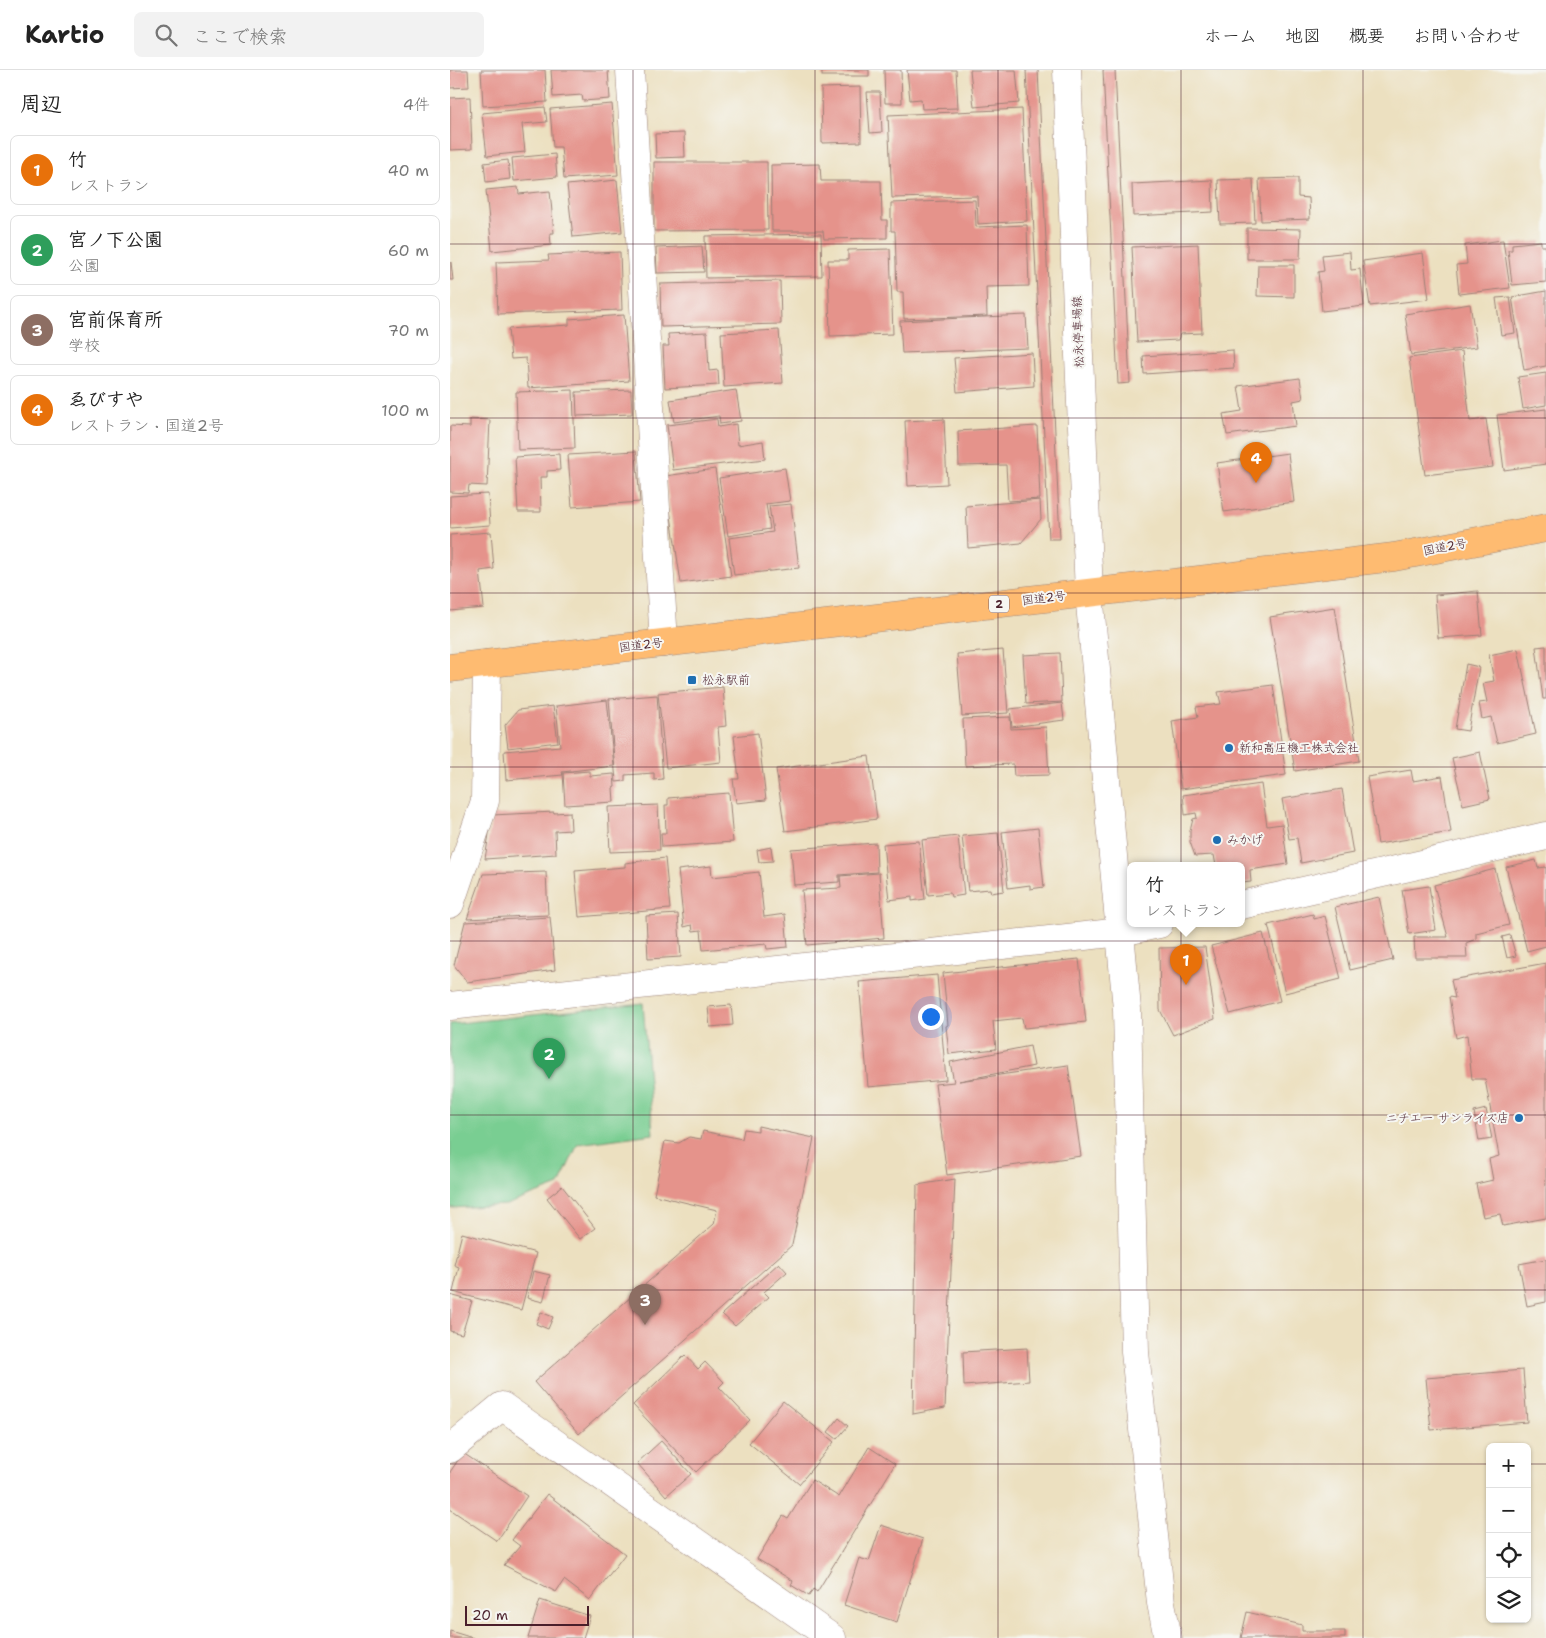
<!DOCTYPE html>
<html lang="ja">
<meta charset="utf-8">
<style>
body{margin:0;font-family:"Shantell Sans","Klee One",sans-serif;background:#f2f2f2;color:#222}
.controls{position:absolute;right:15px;bottom:15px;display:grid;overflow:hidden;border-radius:8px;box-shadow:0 1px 4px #0004}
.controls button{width:45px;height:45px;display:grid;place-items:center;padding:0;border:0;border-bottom:1px solid #e0e0e0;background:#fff;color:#222;font:25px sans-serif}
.scale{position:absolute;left:15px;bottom:12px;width:124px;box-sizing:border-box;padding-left:5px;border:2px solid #4a1f2b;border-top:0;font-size:14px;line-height:18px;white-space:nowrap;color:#4a1f2b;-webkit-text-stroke:4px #f6f6f2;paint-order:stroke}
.you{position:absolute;left:480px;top:946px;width:18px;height:18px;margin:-12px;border:4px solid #fff;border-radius:50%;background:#1a73e8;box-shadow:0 0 0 8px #1a73e833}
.badge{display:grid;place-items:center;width:32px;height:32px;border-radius:50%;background:#1f6fb2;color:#fff;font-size:16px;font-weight:700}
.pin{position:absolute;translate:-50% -41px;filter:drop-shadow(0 1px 2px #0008)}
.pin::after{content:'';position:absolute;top:26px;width:18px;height:15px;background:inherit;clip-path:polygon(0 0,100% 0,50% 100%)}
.popup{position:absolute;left:677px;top:792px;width:118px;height:65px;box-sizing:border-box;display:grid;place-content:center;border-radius:8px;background:#fff;filter:drop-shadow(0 1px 4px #0005);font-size:16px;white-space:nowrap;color:#767676}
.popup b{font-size:19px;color:#222}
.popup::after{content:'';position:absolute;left:50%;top:100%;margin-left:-10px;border:10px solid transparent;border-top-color:#fff}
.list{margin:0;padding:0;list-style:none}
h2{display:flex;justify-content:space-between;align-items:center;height:65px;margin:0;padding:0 20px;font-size:21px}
h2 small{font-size:16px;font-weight:400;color:#767676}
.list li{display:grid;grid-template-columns:32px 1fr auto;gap:15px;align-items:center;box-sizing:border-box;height:70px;margin:0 10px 10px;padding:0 10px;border:1px solid #e0e0e0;border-radius:8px}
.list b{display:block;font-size:19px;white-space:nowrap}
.list p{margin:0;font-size:16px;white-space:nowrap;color:#767676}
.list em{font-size:16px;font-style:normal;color:#767676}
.icon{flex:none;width:28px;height:28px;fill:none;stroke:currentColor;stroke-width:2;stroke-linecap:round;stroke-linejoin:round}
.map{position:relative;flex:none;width:1096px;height:1568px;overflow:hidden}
header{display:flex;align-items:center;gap:30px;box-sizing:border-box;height:70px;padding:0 25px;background:#fff;border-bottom:1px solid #e0e0e0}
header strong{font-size:24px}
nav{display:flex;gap:28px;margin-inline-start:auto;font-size:18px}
.search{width:350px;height:45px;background:#f2f2f2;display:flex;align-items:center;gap:12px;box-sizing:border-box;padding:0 18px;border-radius:8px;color:#767676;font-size:19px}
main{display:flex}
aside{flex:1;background:#fff}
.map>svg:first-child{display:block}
</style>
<header>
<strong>Kartio</strong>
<div class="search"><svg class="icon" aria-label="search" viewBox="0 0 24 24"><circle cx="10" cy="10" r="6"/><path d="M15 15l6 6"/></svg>ここで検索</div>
<nav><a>ホーム</a><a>地図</a><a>概要</a><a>お問い合わせ</a></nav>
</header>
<main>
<aside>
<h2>周辺<small>4件</small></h2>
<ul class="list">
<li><span class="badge" style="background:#e8710a">1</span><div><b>竹</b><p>レストラン</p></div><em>40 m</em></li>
<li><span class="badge" style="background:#2e9e5b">2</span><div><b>宮ノ下公園</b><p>公園</p></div><em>60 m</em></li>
<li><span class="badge" style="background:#8d6e63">3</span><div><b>宮前保育所</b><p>学校</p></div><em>70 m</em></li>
<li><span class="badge" style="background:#e8710a">4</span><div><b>ゑびすや</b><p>レストラン · 国道2号</p></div><em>100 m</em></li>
</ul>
</aside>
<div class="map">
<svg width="1096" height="1568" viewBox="0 0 1096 1568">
<rect width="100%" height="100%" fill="#f6f6f2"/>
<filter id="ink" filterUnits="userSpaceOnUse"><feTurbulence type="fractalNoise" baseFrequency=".02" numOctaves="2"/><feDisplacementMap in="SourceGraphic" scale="10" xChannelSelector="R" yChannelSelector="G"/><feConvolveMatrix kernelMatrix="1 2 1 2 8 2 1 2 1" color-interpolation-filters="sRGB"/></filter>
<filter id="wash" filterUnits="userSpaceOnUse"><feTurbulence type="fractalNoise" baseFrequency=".0096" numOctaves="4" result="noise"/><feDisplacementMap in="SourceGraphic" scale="20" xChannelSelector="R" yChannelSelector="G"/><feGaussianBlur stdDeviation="1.12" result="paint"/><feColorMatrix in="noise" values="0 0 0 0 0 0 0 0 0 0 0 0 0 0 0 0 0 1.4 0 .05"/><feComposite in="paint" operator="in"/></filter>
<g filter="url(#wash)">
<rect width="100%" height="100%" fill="#ece0c0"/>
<path fill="#79ce92" stroke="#62765e" d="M193,933L203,1064L128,1074L109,1115L56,1135L0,1138V954Z"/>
<g id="blocks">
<g fill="#e5938b">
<path d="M0,0H18L19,17L0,18Z"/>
<path d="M31,0H95L97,32L33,36Z"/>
<path d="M101,0H158L160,29L133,31L132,25L103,27Z"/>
<rect x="372" y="0" width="47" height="6"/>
<path d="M434,0H451L452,33H435Z"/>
<path d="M457,0H506L508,38L472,39L471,29L460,30Z"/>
<path d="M520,0H566L569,33L524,37Z"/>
<path d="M576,0H588L610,469H599Z"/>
<path d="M653,0H665L680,313L668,314Z"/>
<path d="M410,17L411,72L372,73L371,18Z"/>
<path d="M417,22H430L432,62L420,63Z"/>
<path d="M20,27L22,79L0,80V28Z"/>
<path d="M162,34L168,105L114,109L111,77H103L100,39Z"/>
<path d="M95,37L97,52L72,54L75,82L37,86L32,43Z"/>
<path d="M572,39L577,151L528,154L527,126L442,128L438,45Z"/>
<path d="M234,63L235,87L206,88L205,64Z"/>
<path d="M105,84L107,107L64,111L62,88Z"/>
<path d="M58,90L60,109L36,112L34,93Z"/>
<path d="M204,92H317L318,160L204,161Z"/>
<path d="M370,94L371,111H431L432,150H437V168L374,169L373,161H322L321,95Z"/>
<path d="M848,108V127L859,128L860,149L811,151L809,109Z"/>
<path d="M803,109L805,153L770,154L768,110Z"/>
<path d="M167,110L172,162L123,167L117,115Z"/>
<path d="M762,110L763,142L683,146L682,114Z"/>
<path d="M68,117L69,124L100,121L104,163H100L101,175L42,181L36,120Z"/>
<path d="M525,130L526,157L577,155L579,216L536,217L537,246L454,249L453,222H447L445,161H441V133Z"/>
<path d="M797,158L851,159L850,189H797Z"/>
<path d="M371,164L372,206L256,208L255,166Z"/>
<path d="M1053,170L1060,218L1009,224L1006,195L1017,194L1015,175Z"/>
<path d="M1091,171V176H1096V212L1062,215L1058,180H1062V174Z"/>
<path d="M748,174L752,263L730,264L728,270L687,272L682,177Z"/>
<path d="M252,176L254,202L207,203L206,178Z"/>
<path d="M440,179L443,264L380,266L378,190H398V180Z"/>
<path d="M170,182L172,240L48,244L46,192L99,190L98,185Z"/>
<path d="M900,182L901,200L910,199L914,236L872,241L868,202L874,201L872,185Z"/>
<path d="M973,183L979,229L920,236L913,191Z"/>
<path d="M0,192H1L3,210H0Z"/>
<path d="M808,195H844V227L807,226Z"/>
<path d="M330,211L331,254L211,257L210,214Z"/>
<path d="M1096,221V296L1074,300L1062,227Z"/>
<path d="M1060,227L1065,263L1051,265L1046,228Z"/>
<path d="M1020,234L1027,277L961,285L955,244Z"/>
<path d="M174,245L179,311L78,318L76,288L61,289L58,259L119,255V249Z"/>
<path d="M576,245L578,278L452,283L450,251Z"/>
<path d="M329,260L333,313L274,317L271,263Z"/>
<path d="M257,262L259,301L268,300L269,315L215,318L213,276H219L218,264Z"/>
<path d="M783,280L784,298L694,304L693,286Z"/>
<path d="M1012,281L1020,351L1036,349L1043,397L975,405L959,288Z"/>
<path d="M582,283L584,316L507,322L504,288Z"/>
<path d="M1096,303V335L1073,339L1068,307Z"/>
<path d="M850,308L853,329L843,331L846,356L777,365L773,344L792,341L788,316Z"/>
<path d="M123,320L125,378L68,380L66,322Z"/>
<path d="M181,320L182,344L127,346L126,322Z"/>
<path d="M286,320L291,351L270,354L269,346L224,352L220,330Z"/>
<path d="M1096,339V394L1054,400L1047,345Z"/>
<path d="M20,349L40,350L37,416L19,415L18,423L0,422V356L20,357Z"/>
<path d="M267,349L268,357L286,354L288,375L313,371L315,389L223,400L217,355Z"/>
<path d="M494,349L497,414L458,416L455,351Z"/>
<path d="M587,356L590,429L558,431L556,395L509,396L508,361Z"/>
<path d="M186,381L190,432L122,437L118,385Z"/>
<path d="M838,383L844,432L774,442L767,393Z"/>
<path d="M109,384L110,400L97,401V407H90L91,442H68L65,387Z"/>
<path d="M335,398L340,431L316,434L320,459L278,466L269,408Z"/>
<path d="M265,399L281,506L231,513L215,406Z"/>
<path d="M38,424L40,455L0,458V426Z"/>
<path d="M590,430L591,449L571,473L518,478L516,436Z"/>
<path d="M341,434L349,498L284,505L279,468L323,462L319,436Z"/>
<path d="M41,462L44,499L30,501L34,538L0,541V465Z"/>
<path d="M1028,521L1032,565L988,568L985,525Z"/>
<path d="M885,537L909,691L845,701L820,547Z"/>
<path d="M1096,576V629H1093L1086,577Z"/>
<path d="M1068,579L1086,664L1047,673L1041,647L1032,649L1029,633L1037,632L1033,613L1044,611L1039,585Z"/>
<path d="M553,580L558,643L512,646L507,584Z"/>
<path d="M610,583L612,632L576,634L573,585Z"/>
<path d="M1016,594L1029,597L1018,661L1005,659Z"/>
<path d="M823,615L836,705L731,719L722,651L748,647L746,637L771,634L768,622Z"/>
<path d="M273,617L276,656L268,657L271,692L216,698L208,623Z"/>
<path d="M207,625L213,709L204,710V703L175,705V711L166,712L159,629Z"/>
<path d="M157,630L164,696L112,702L113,705L56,710L54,681L110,676L106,636Z"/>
<path d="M612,633L614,650L562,657L560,639Z"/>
<path d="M103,636L108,672L58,678L55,655L68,640Z"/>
<path d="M560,647L561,659L596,657L599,705L564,706L563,694L515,696L513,649Z"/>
<path d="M308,663L316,730L286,733L283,709H289L284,666Z"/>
<path d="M1030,682L1040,729L1013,735L1002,688Z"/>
<path d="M419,686L427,749L335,761L326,699Z"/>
<path d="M961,700L963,711L992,706L1001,762L928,774L917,707Z"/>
<path d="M140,701V706L164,704L165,717L163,718L164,732L115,735L113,703Z"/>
<path d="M811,714L817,756L832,754L838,794L800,800L801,812L791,813V796H766L764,785L745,786L740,772V761L743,749L747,748L746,743L735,745L733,725Z"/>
<path d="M892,719L903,783L851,793L847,768L839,769L832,729Z"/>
<path d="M279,723L283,772L212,777L211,763H216L215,735H218V728Z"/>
<path d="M208,735L210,780L160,782L158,737Z"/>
<path d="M104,742V743L120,742L121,760L105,761L106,784L35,789L42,745Z"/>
<path d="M588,758L594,817L580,819V815L558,818L552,762Z"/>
<path d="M548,763L554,821L541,823L540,819L518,821L512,766Z"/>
<path d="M508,766L514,825L501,827L500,823L478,825L472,770Z"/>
<path d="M469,771L475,829L462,831V827L439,830L433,774Z"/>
<path d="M426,773L427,802L389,805V812L344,815L341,779Z"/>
<path d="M321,777L323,791L309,792L307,780Z"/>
<path d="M215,788L220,839L129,847L125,801L175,797V793Z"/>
<path d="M1086,790L1088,798L1096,797V876L1077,881L1056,797Z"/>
<path d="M261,796L262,807L309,802L314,847L335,844L338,877L317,879L316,874L253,880L251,860L243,861L242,855L234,857L228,800Z"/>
<path d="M1045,799L1059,855L1026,863V869L1016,873L1017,888H965L964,867H998L984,815Z"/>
<path d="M96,802L98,845L17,849L33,804Z"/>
<path d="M429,803L434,868L357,875L352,820L391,818L390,806Z"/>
<path d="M979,816L986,860L959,864L952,820Z"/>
<path d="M929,827L943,890L900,900L885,837Z"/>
<path d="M228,844L231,887L198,889L196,846Z"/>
<path d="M863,844L864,849L875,846L891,909L835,923L818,855Z"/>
<path d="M100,847L105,900L17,912L4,895L15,852Z"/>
<path d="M813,863L830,931L780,944L761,876Z"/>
<path d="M1060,865L1066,886L1057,888L1052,867Z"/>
<path d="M755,877L765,949L723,965L710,940L709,878Z"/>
<path d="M629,889L636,952L574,958L572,948L543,951L546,979L499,984L496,956L498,955L493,903Z"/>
<path d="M1096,893V1148L1053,1156L1050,1144L1033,1147L1026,1114L1043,1110L1039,1089L1049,1086L1035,1009H1022L1017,965L1006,968L999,927L1005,928L1001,910Z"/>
<path d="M487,905L496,1010L418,1017L409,912Z"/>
<path d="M281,935L283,955L260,957L258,937Z"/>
<path d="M580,976L584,996L509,1011L618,995L631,1086L497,1105L485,1014L504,1012L500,992Z"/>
<path d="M1036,1039L1042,1069L1029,1071L1024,1042Z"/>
<path d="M308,1056L364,1068L342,1175L129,1364L84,1312L264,1154L267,1140L204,1125L215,1071L229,1073L239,1067L251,1069L253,1061L292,1069L294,1059L308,1061Z"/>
<path d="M505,1109L495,1338L463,1344L467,1115Z"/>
<path d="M112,1116L145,1158L130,1169L97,1128Z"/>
<path d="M12,1163L86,1183L71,1240L3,1222L9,1197L4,1195Z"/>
<path d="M1096,1189V1232L1077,1236L1069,1194Z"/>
<path d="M329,1193L337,1202L314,1222L319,1227L285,1256L272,1244Z"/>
<path d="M83,1201L100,1205L93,1232L77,1228Z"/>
<path d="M0,1225L22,1231L12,1264L0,1261Z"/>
<path d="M91,1242L103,1247L98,1259L86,1254Z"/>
<path d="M577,1278L579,1311L514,1316L513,1282Z"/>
<path d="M235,1285L248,1299L255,1292L274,1312L269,1317L300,1350L246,1402L183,1335Z"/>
<path d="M1073,1300L1077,1352L981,1360L976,1308Z"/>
<path d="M333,1331L384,1372L349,1414L299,1373Z"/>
<path d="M389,1348L398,1356L387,1369L378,1362Z"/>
<path d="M211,1371L241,1404L216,1426L187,1393Z"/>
<path d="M419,1377L445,1394L367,1522L363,1519L359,1526L341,1515L343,1511L307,1489L333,1446L338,1449L362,1410L389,1427Z"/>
<path d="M13,1383L77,1426L47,1471L0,1439V1402Z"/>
<path d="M97,1424L175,1484L140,1530L114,1510L106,1522L54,1495L70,1476L62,1470Z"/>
<path d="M431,1455L473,1469L447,1552L394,1535L409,1488L419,1491Z"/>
<path d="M90,1530L140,1546L133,1568H78Z"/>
<path d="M797,1542L852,1555V1561H895V1568H791Z"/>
<path d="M0,1561L23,1568H0Z"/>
</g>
</g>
</g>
<g filter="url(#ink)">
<use href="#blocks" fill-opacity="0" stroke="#9b8076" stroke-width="1"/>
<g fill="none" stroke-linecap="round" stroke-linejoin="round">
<defs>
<g id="minor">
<path d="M180,0L214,573"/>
<path d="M0,834L35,731L37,594"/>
<path d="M791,835L1096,766"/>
<path d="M0,936L671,862L709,854"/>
<path d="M0,1379L52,1336L382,1568"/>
</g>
<path id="tertiary" d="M617,0L639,523L677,939L685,1282L711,1533L718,1568"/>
<path id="trunk" d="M0,598L944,487L1096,458"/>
</defs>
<use href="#minor" stroke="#9b8076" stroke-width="29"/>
<use href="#tertiary" stroke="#9b8076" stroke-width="29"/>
<use href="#trunk" stroke="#9b8076" stroke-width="29"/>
<use href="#minor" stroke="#fff" stroke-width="28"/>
<use href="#tertiary" stroke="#fff" stroke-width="28"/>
<use href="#trunk" stroke="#febb71" stroke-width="28"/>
</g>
</g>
<path fill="none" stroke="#4a1f2b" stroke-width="1" stroke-opacity="0.55" d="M183,0V1568M365,0V1568M548,0V1568M731,0V1568M913,0V1568M0,174H1096M0,348H1096M0,523H1096M0,697H1096M0,871H1096M0,1045H1096M0,1220H1096M0,1394H1040M1077,1394H1096"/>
<g fill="#1f6fb2" stroke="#f6f6f2" stroke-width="2">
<rect x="237" y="605" width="10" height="10" rx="2.5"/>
<circle cx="779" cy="678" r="5"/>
<circle cx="767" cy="770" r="5"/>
<circle cx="1069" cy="1048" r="5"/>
</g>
<g text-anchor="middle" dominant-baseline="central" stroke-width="4" stroke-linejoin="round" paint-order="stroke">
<rect fill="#f6f6f2" stroke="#7e6067" stroke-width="1" x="539" y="525.5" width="20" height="17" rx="4"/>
<g font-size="11" font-weight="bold" fill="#4a1f2b">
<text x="549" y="534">2</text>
</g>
<g font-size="12" fill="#4a1f2b" stroke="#f6f6f2">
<text transform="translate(628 262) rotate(-92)">松永停車場線</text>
<text transform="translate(995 477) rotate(-11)">国道2号</text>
<text transform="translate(594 528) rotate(-7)">国道2号</text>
<text transform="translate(191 575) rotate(-7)">国道2号</text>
</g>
<g font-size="12" fill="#4a1f2b" stroke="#f6f6f2" text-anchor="start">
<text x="252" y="610">松永駅前</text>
<text x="789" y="678">新和高圧機工株式会社</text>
<text x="777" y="770">みかげ</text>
<text x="1059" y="1048" text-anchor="end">ニチエー サンライズ店</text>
</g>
</g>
</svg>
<div class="controls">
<button>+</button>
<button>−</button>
<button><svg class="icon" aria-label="locate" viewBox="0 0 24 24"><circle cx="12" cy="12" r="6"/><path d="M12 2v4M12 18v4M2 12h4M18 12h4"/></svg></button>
<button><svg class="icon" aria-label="layers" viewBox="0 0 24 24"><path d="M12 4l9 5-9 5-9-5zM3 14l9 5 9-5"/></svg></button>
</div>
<div class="scale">20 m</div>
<div class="you"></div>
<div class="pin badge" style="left:736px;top:915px;background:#e8710a">1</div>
<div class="popup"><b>竹</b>レストラン</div>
<div class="pin badge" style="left:99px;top:1009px;background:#2e9e5b">2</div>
<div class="pin badge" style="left:195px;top:1255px;background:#8d6e63">3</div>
<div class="pin badge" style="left:806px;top:413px;background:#e8710a">4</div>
</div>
</main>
